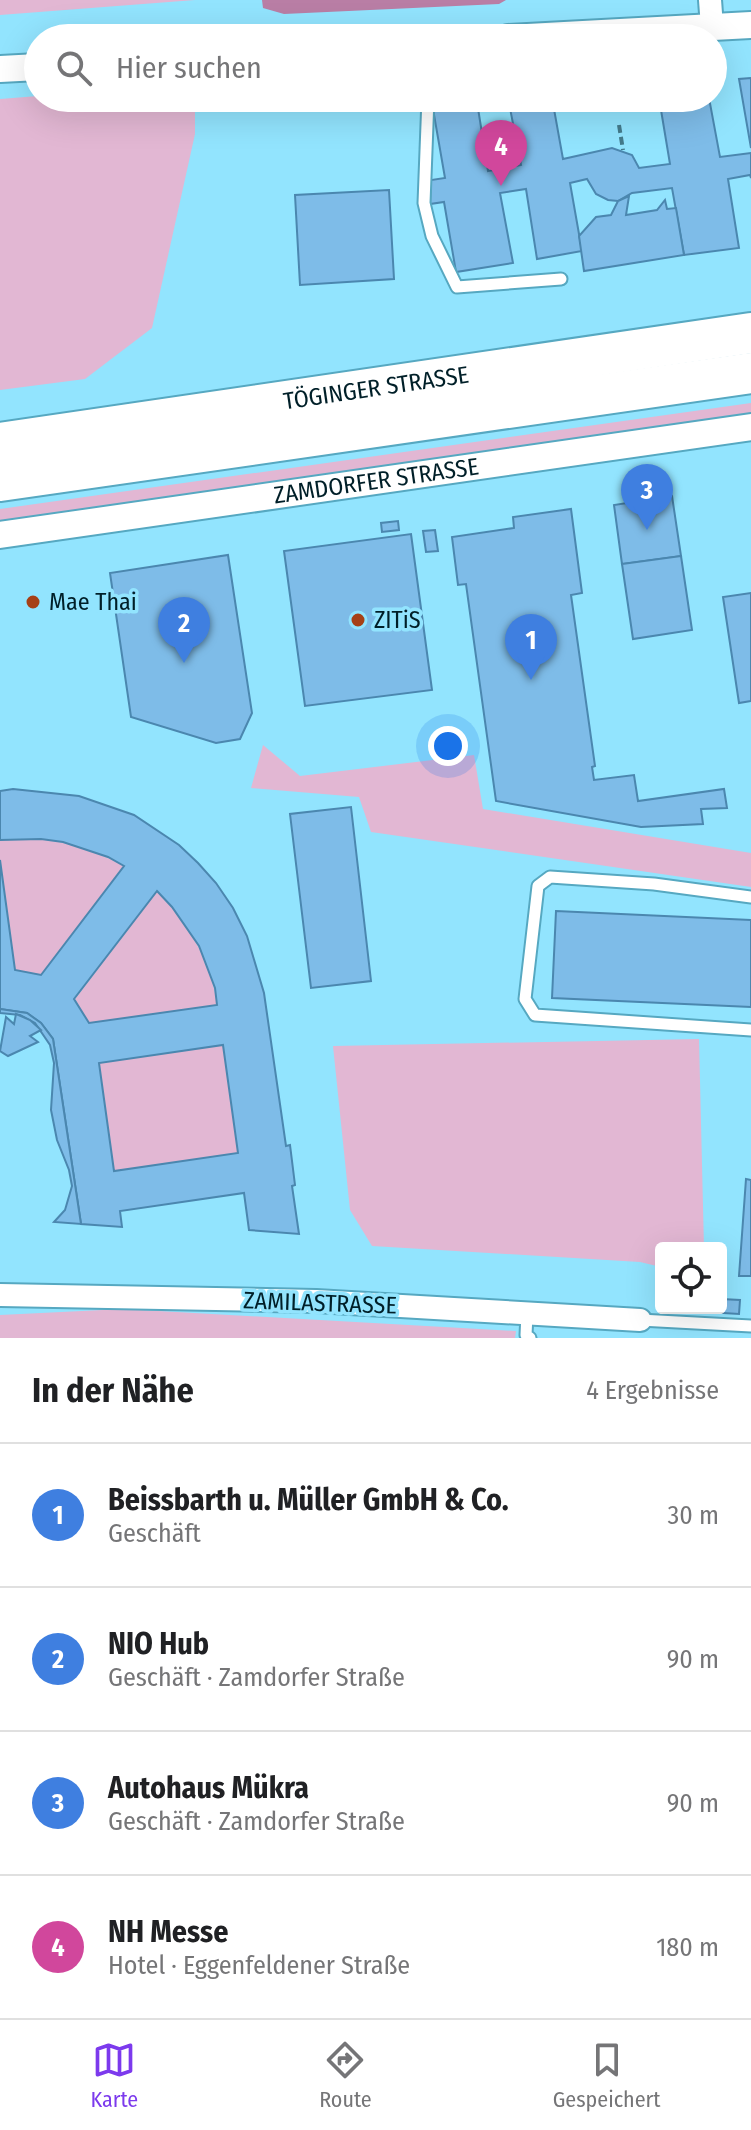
<!DOCTYPE html>
<html lang="de">
<meta charset="utf-8">
<style>
body{margin:0;font-family:"Fira Sans Condensed",sans-serif;background:#f6f6f6;color:#202124}
.controls{position:absolute;right:24px;bottom:24px;display:grid;overflow:hidden;border-radius:8px;box-shadow:0 8px 32px #0002}
.controls button{width:72px;height:72px;display:grid;place-items:center;padding:0;border:0;border-bottom:2px solid #e0e0e0;background:#fff;color:#202124;font:40px sans-serif}
.you{position:absolute;left:448px;top:746px;width:28px;height:28px;margin:-20px;border:6px solid #fff;border-radius:50%;background:#1a73e8;box-shadow:0 0 0 12px #1a73e833}
.badge{display:grid;place-items:center;width:52px;height:52px;border-radius:50%;background:#7c3aed;color:#fff;font-size:26px;font-weight:700}
.pin{position:absolute;translate:-50% -66px;filter:drop-shadow(0 2px 4px #0008)}
.pin::after{content:'';position:absolute;top:42px;width:28px;height:24px;background:inherit;clip-path:polygon(0 0,100% 0,50% 100%)}
.list{margin:0;padding:0;list-style:none}
h2{display:flex;justify-content:space-between;align-items:center;height:104px;margin:0;padding:0 32px;font-size:34px}
h2 small{font-size:26px;font-weight:400;color:#757577}
.list li{display:grid;grid-template-columns:52px 1fr auto;gap:24px;align-items:center;box-sizing:border-box;height:144px;padding:0 32px;border-top:2px solid #e0e0e0}
.list b{display:block;font-size:30px;white-space:nowrap}
.list p{margin:0;font-size:26px;white-space:nowrap;color:#757577}
.list em{font-size:26px;font-style:normal;color:#757577}
.icon{flex:none;width:44px;height:44px;fill:none;stroke:currentColor;stroke-width:2;stroke-linecap:round;stroke-linejoin:round}
.map{position:relative;flex:none;width:751px;height:1338px;overflow:hidden}
.search{position:absolute;background:#fff;box-shadow:0 8px 32px #0002;left:24px;right:24px;top:24px;height:88px;display:flex;align-items:center;gap:20px;box-sizing:border-box;padding:0 28px;border-radius:44px;color:#757577;font-size:30px}
.sheet{height:680px;background:#fff}
nav{display:flex;justify-content:space-around;align-items:center;box-sizing:border-box;height:112px;border-top:2px solid #e0e0e0;background:#fff;font-size:22px;color:#757577}
nav a{display:grid;justify-items:center;gap:4px}
nav .on{color:#7c3aed}
.map>svg:first-child{display:block}
</style>
<div class="map">
<svg width="751" height="1338" viewBox="0 0 751 1338">
<rect width="100%" height="100%" fill="#92e4fe"/>
<g fill="#e2b7d3">
<path d="M0,0H195L0,15Z"/>
<path d="M38,96L195,98V134L152,328L85,379L0,390V99Z"/>
<path d="M751,403V414L0,522V509Z"/>
<path d="M263,745L300,776L474,755L483,809L751,853V887L371,832L359,797L251,788Z"/>
<path d="M21,838C58,839 92,848 124,866L41,975L15,970L0,860V840Z"/>
<path d="M157,891C188,923 211,960 217,1005L89,1023L75,999Z"/>
<path d="M699,1039L704,1248H661V1267L640,1262L372,1246L350,1210L333,1046Z"/>
<path d="M223,1045L238,1153L114,1171L99,1063Z"/>
<path d="M123,1309L516,1331L515,1338H0V1315Z"/>
</g>
<path fill="#b97ea5" d="M262,0H506L499,4L284,14L263,8Z"/>
<g fill="#7ebce8" stroke="#4b87af" stroke-width="2" fill-rule="evenodd">
<path d="M751,78V148L739,79Z"/>
<path d="M541,98H552L563,159L612,148L632,155L639,168L670,164L659,98H709L720,157L751,153V178L750,175L728,179L739,248L684,255L672,188L632,193L618,201L608,200L596,194L587,179L570,183L582,251L537,259L526,189L500,193L513,263L456,272L444,202L430,204L431,180L445,178L433,109L477,102L488,171L521,165L509,103Z"/>
<path d="M389,190L394,279L300,285L295,195Z"/>
<path d="M629,196L626,215L657,210L665,200L667,209L676,208L684,255L584,271L579,236L596,217L611,215L618,201Z"/>
<path d="M672,496L681,556L622,564L614,505Z"/>
<path d="M571,509L582,593L571,595L595,766L592,767L594,780L634,775L638,801L724,789L727,808L701,809L703,824L641,827L496,801L466,584L458,585L452,537L514,528L513,517Z"/>
<path d="M398,521L399,530L382,532L381,523Z"/>
<path d="M435,530L438,551L426,552L423,531Z"/>
<path d="M411,534L432,690L305,706L284,551Z"/>
<path d="M228,555L252,713L240,739L216,743L131,717L110,573Z"/>
<path d="M681,556L692,630L633,639L622,564Z"/>
<path d="M751,593V701L739,703L723,597Z"/>
<path d="M13,789L79,796L134,815L179,845L198,863L216,883L233,908L247,936L264,993L286,1146L290,1145L295,1185L292,1186L299,1234L249,1230L244,1193L120,1211L122,1227L81,1224L53,1039L41,1023L27,1013L0,1009V860L15,970L41,975L124,866L108,857L63,842L41,839L0,840V791ZM157,891L172,907L199,946L215,988L217,1005L89,1023L74,999ZM223,1045L238,1153L114,1171L99,1063Z"/>
<path d="M351,807L371,981L311,988L290,814Z"/>
<path d="M556,911L751,920V1007L552,998Z"/>
<path d="M0,1009L27,1013L41,1023L53,1039L81,1224L54,1222L65,1210L72,1186L69,1170L57,1140L51,1110L54,1063L50,1045L35,1023L20,1015L0,1013Z"/>
<path d="M16,1014L30,1020L41,1030L30,1036L38,1042L8,1056L0,1051L6,1017L14,1024Z"/>
<path d="M746,1179L751,1180V1276H739Z"/>
<path d="M721,1299L740,1300L739,1314L707,1312L706,1308H721Z"/>
</g>
<g fill="none" stroke-linecap="round" stroke-linejoin="round">
<defs>
<g id="service">
<path d="M428,98L424,203L432,236L457,287L561,279"/>
<path d="M751,897L654,884L550,877L538,886L525,999L535,1015L751,1030"/>
<path d="M527,1314L526,1335L530,1338"/>
<path d="M640,1320L751,1326"/>
</g>
<g id="minor">
<path d="M710,0L712,27"/>
<path d="M0,1295L316,1301L640,1320"/>
</g>
<g id="tertiary">
<path d="M508,38L751,25"/>
<path d="M0,69L38,67"/>
<path id="s1" d="M0,535L751,427"/>
</g>
<g id="motorway">
<path id="s2" d="M0,443L751,333"/>
<path d="M0,481L751,373"/>
</g>
</defs>
<use href="#service" stroke="#56a8c1" stroke-width="15"/>
<use href="#minor" stroke="#56a8c1" stroke-width="26"/>
<use href="#tertiary" stroke="#56a8c1" stroke-width="30"/>
<use href="#motorway" stroke="#56a8c1" stroke-width="44"/>
<path stroke="#437a8b" stroke-width="4" stroke-dasharray="8 4" stroke-linecap="butt" d="M619,125L623,150"/>
<use href="#service" stroke="#fff" stroke-width="11"/>
<use href="#minor" stroke="#fff" stroke-width="22"/>
<use href="#tertiary" stroke="#fff" stroke-width="26"/>
<use href="#motorway" stroke="#fff" stroke-width="40"/>
</g>
<g fill="#a64016" stroke="#92e4fe" stroke-width="3">
<circle cx="33" cy="602" r="8"/>
<circle cx="358" cy="620" r="8"/>
</g>
<g text-anchor="middle" dominant-baseline="central" stroke-width="7" stroke-linejoin="round" paint-order="stroke">
<g font-size="24" fill="#001f28" stroke="#92e4fe">
<text stroke="none"><textPath href="#s2" startOffset="380">TÖGINGER STRASSE</textPath></text>
<text stroke="none"><textPath href="#s1" startOffset="380">ZAMDORFER STRASSE</textPath></text>
<text transform="translate(320 1303) rotate(2)">ZAMILASTRASSE</text>
</g>
<g font-size="24" fill="#001f28" stroke="#92e4fe" text-anchor="start">
<text x="49" y="602">Mae Thai</text>
<text x="374" y="620">ZITiS</text>
</g>
</g>
</svg>
<div class="controls">
<button><svg class="icon" aria-label="locate" viewBox="0 0 24 24"><circle cx="12" cy="12" r="6"/><path d="M12 2v4M12 18v4M2 12h4M18 12h4"/></svg></button>
</div>
<div class="you"></div>
<div class="pin badge" style="left:531px;top:680px;background:#3f7fe0">1</div>
<div class="pin badge" style="left:184px;top:663px;background:#3f7fe0">2</div>
<div class="pin badge" style="left:647px;top:530px;background:#3f7fe0">3</div>
<div class="pin badge" style="left:501px;top:186px;background:#d1479c">4</div>
<div class="search"><svg class="icon" aria-label="search" viewBox="0 0 24 24"><circle cx="10" cy="10" r="6"/><path d="M15 15l6 6"/></svg>Hier suchen</div>
</div>
<section class="sheet">
<h2>In der Nähe<small>4 Ergebnisse</small></h2>
<ul class="list">
<li><span class="badge" style="background:#3f7fe0">1</span><div><b>Beissbarth u. Müller GmbH &amp; Co.</b><p>Geschäft</p></div><em>30 m</em></li>
<li><span class="badge" style="background:#3f7fe0">2</span><div><b>NIO Hub</b><p>Geschäft · Zamdorfer Straße</p></div><em>90 m</em></li>
<li><span class="badge" style="background:#3f7fe0">3</span><div><b>Autohaus Mükra</b><p>Geschäft · Zamdorfer Straße</p></div><em>90 m</em></li>
<li><span class="badge" style="background:#d1479c">4</span><div><b>NH Messe</b><p>Hotel · Eggenfeldener Straße</p></div><em>180 m</em></li>
</ul>
</section>
<nav>
<a class="on"><svg class="icon" aria-label="map" viewBox="0 0 24 24"><path d="M3 6l6-2 6 2 6-2v14l-6 2-6-2-6 2zM9 4v14M15 6v14"/></svg>Karte</a>
<a><svg class="icon" aria-label="directions" viewBox="0 0 24 24"><path d="M12 3l9 9-9 9-9-9zM9 14v-3h6M13 9l2 2-2 2"/></svg>Route</a>
<a><svg class="icon" aria-label="saved" viewBox="0 0 24 24"><path d="M7 4h10v16l-5-4-5 4z"/></svg>Gespeichert</a>
</nav>
